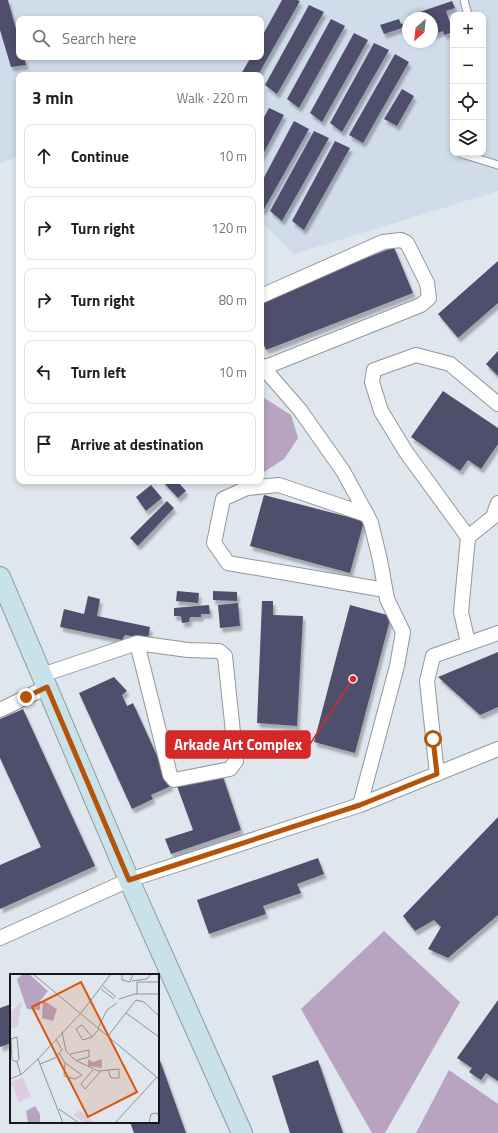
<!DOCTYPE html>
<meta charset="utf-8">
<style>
body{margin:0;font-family:"Titillium Web",sans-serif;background:#f6f6f6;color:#202124}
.controls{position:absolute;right:12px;top:12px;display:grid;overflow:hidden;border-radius:8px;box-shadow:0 2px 6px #0003}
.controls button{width:36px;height:36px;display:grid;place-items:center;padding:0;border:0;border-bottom:1px solid #e0e0e0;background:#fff;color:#202124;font:20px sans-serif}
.compass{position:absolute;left:402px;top:12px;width:36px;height:36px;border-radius:50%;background:#fff;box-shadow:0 2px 6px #0003;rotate:207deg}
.stop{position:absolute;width:12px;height:12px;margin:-9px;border:3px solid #b45309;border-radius:50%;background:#fff}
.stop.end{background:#b45309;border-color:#fff;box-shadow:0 1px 4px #0008}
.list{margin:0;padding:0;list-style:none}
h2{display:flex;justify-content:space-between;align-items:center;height:52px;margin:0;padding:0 16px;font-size:17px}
h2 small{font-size:13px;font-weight:400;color:#757577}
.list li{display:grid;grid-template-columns:26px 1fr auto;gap:12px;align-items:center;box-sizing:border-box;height:64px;margin:0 8px 8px;padding:0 8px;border:1px solid #e0e0e0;border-radius:8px}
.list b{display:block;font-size:15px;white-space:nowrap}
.list em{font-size:13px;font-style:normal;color:#757577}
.icon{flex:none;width:22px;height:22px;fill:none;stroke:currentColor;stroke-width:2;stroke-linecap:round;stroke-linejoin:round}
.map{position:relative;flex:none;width:498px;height:1133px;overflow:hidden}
.search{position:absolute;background:#fff;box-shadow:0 2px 6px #0003;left:16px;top:16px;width:248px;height:44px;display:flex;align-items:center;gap:10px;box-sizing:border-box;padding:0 14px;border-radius:8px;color:#757577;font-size:15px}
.panel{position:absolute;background:#fff;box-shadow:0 2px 6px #0003;left:16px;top:72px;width:248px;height:412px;border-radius:8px}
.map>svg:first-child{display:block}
</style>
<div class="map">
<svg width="498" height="1133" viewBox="0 0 498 1133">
<defs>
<filter id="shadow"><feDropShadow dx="2.5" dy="4.5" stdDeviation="1" flood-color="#0004"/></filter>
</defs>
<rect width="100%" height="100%" fill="#dfe6ed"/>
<path fill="#d0dcea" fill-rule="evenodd" d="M0,0H498V191L294,254L261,222V75H19V157L0,163ZM453,15H483V153H453ZM408,18H432V42H408ZM19,19H261V57H19Z"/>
<g fill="#b8a3c1">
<path d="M261,396L291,415L298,438L284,459L261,474Z"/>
<path d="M384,931L460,1002L385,1133H372L301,1009Z"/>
<path d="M449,1070L498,1104V1133H416Z"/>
</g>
<g fill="#50506d" filter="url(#shadow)">
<path d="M0,0H8L19,40V57H24L26,65L11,67L0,30Z"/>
<path d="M282,0H297L300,1L258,75H242L241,74L251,57H261V38Z"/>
<path d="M452,1L455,8L446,11L453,32L444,35L443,31L432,35V18H409L408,16Z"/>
<path d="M309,5L324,12L277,94L265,85Z"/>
<path d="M331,19L345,26L299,108L287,99Z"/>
<path d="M399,19L401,24L408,22V26L384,34L380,25Z"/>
<path d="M354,33L368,40L322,122L310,113Z"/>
<path d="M374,43L389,50L342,132L330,123Z"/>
<path d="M395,54L409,62L363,143L349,135Z"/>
<path d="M402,89L414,96L397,126L384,119Z"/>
<path d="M269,108L284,115L261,158V123Z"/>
<path d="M294,121L309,129L263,211L261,209V183Z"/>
<path d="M314,131L329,138L282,221L270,211Z"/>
<path d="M335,141L350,148L304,230L292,221Z"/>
<path d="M394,247L413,293L266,350L261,338V299Z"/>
<path d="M498,261V303L458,338L438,314Z"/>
<path d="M498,351V376L486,364Z"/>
<path d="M443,391L498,428V444L481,469L468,460L460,471L411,437Z"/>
<path d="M162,481H177L186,491L178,498Z"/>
<path d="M151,485L162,498L146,511L136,497Z"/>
<path d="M264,495L364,521L350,573L250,546Z"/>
<path d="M167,501L174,508L138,546L130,538Z"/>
<path d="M177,591L199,593L198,603L176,601Z"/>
<path d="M213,591L237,592V601L213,600Z"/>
<path d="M88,596L100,599L97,616L150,627L148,639L125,635L122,640L60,627L64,609L84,614Z"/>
<path d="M262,601H273V615L303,616L297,726L257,723Z"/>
<path d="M238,603L240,626L220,628L218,605Z"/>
<path d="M209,605L210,614H201V617H190L189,622L182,623L181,616H174V608Z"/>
<path d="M350,605L391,616L355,753L314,742Z"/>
<path d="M498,652V707L480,715L438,677Z"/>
<path d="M114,677L127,691L122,695L127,706L133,703L171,786L151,795L153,799L132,809L79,693Z"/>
<path d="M23,709L95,866L0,909V865L41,847L0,758V719Z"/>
<path d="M221,771L241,830L171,854L165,839L193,830L177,786Z"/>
<path d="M498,817V915L448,958L428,949L441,927L434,920L415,931L403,916Z"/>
<path d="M318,858L324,874L297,884L301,893L263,906L266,914L209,934L197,900Z"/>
<path d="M498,1000V1081L486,1073L481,1080L469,1072L472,1068L457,1058Z"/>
<path d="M11,1004V1043L0,1047V1008Z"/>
<path d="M158,1055L186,1133H134L130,1122H158Z"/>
<path d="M318,1060L343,1133H290L272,1076Z"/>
</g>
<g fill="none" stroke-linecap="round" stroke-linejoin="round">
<defs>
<g id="lane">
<path d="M464,0L468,15"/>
<path d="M462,154L498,165"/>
</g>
<g id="street">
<path d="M261,296L383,242L401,240L407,243L427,283L429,298L421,305L263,368"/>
<path d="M261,365L300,410L343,471L367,515L371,523L380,560L387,599L403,632L397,666L360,805"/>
<path d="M367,515L279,485L247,488L223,499L214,543L228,563L385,590"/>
<path d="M468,537L493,517L498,503"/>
<path d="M468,643L461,612L468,537L406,452L381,411L372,382L374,370L416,355L450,364L498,404"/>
<path d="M42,675L137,643L188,650L219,651L225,656L236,761L230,769L174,780L170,775L137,643"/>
<path d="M0,710L47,687"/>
<path d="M437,774L427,681L433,656L498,633"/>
<path d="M0,938L129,880L360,805L498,749"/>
</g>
<path id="secondary" d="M0,577L129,880L242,1133"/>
</defs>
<use href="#lane" stroke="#91979e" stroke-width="9"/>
<use href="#street" stroke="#91979e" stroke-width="16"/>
<use href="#secondary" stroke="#91979e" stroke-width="22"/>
<use href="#lane" stroke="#fff" stroke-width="7"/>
<use href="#street" stroke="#fff" stroke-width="14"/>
<use href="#secondary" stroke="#c8e2e9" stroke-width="20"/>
</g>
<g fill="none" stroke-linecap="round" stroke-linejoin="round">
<path stroke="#b45309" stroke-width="5" d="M26,697L47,687L129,880L360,805L437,774L433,739"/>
</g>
<g transform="translate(10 974)">
<rect width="149" height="149" fill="#dfe6ed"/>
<path d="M12,27L8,52L0,55V39ZM13,103L21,123L9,128L1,108ZM69,136L86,149H74L64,141Z" fill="#dccde2"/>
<path d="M13,0H19L38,17L30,27V36L17,35L8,9L7,5ZM33,26L47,35L43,47L32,44ZM78,85L83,88L92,85V94L78,92ZM25,132L30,140V149H18L16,137Z" fill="#b8a3c1"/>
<path fill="none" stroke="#8e9499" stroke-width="1" d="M23,0L149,105M112,0V6L120,8L123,0M122,7L137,5L141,0M93,12L106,23M91,15L104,25M127,20V8H149M109,25L125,20H149M116,39L149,63M88,54L97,36L107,29M52,58L56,77L65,86L88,97L109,95V104H101L98,96M98,62L126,26L134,28L149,42M82,63L72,51L66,55L73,66L82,63L89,55M49,79L55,89L72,101L65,105L54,102L55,89M60,80L79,76V83L67,86M28,85L53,149M7,88L9,85L7,63L1,65L2,86L7,88L11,101M30,90L45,84L52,76L46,65M83,96L71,110L75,115L91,97M0,105L12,100L28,85L71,39L101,0M49,135L69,149M105,149L147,103M139,149L141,140L147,139L149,143"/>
<path fill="#dd560d" fill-opacity="0.15" stroke="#dd560d" stroke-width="2" d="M71,8L127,118L78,143L22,33Z"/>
<rect width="149" height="149" fill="none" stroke="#15181a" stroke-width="2"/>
</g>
<path fill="none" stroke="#d62828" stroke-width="1.5" d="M353 679L310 744"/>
<circle fill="#d62828" stroke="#fff" stroke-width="1.5" cx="353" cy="679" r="4"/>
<rect fill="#d62828" stroke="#d62828" stroke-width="1.5" x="166" y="731" width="144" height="27" rx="4"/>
<g font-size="15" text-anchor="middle" font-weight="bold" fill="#fff">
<text x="238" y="750">Arkade Art Complex</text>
</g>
</svg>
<div class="controls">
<button>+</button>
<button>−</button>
<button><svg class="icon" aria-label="locate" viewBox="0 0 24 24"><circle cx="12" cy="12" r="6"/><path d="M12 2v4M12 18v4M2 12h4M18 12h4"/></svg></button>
<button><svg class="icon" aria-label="layers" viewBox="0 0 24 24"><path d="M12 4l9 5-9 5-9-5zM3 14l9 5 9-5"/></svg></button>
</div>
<svg class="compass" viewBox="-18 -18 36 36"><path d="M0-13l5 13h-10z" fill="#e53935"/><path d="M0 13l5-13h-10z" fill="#757577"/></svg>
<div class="stop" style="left:433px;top:739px"></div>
<div class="stop end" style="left:26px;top:697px"></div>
<div class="search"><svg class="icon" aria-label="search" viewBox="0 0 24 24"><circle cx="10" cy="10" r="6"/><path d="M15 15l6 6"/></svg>Search here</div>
<section class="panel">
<h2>3 min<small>Walk · 220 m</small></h2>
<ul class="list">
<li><svg class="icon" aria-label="ahead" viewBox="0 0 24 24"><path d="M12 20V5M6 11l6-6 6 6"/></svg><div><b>Continue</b></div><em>10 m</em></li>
<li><svg class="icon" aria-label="right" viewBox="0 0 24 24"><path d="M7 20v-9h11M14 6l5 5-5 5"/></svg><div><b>Turn right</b></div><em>120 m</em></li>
<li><svg class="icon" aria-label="right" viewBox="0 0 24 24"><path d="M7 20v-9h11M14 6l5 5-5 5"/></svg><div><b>Turn right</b></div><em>80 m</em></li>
<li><svg class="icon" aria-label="left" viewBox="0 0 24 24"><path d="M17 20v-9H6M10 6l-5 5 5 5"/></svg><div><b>Turn left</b></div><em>10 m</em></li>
<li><svg class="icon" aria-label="arrive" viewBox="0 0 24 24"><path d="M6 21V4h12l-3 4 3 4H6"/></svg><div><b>Arrive at destination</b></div></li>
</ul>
</section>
</div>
